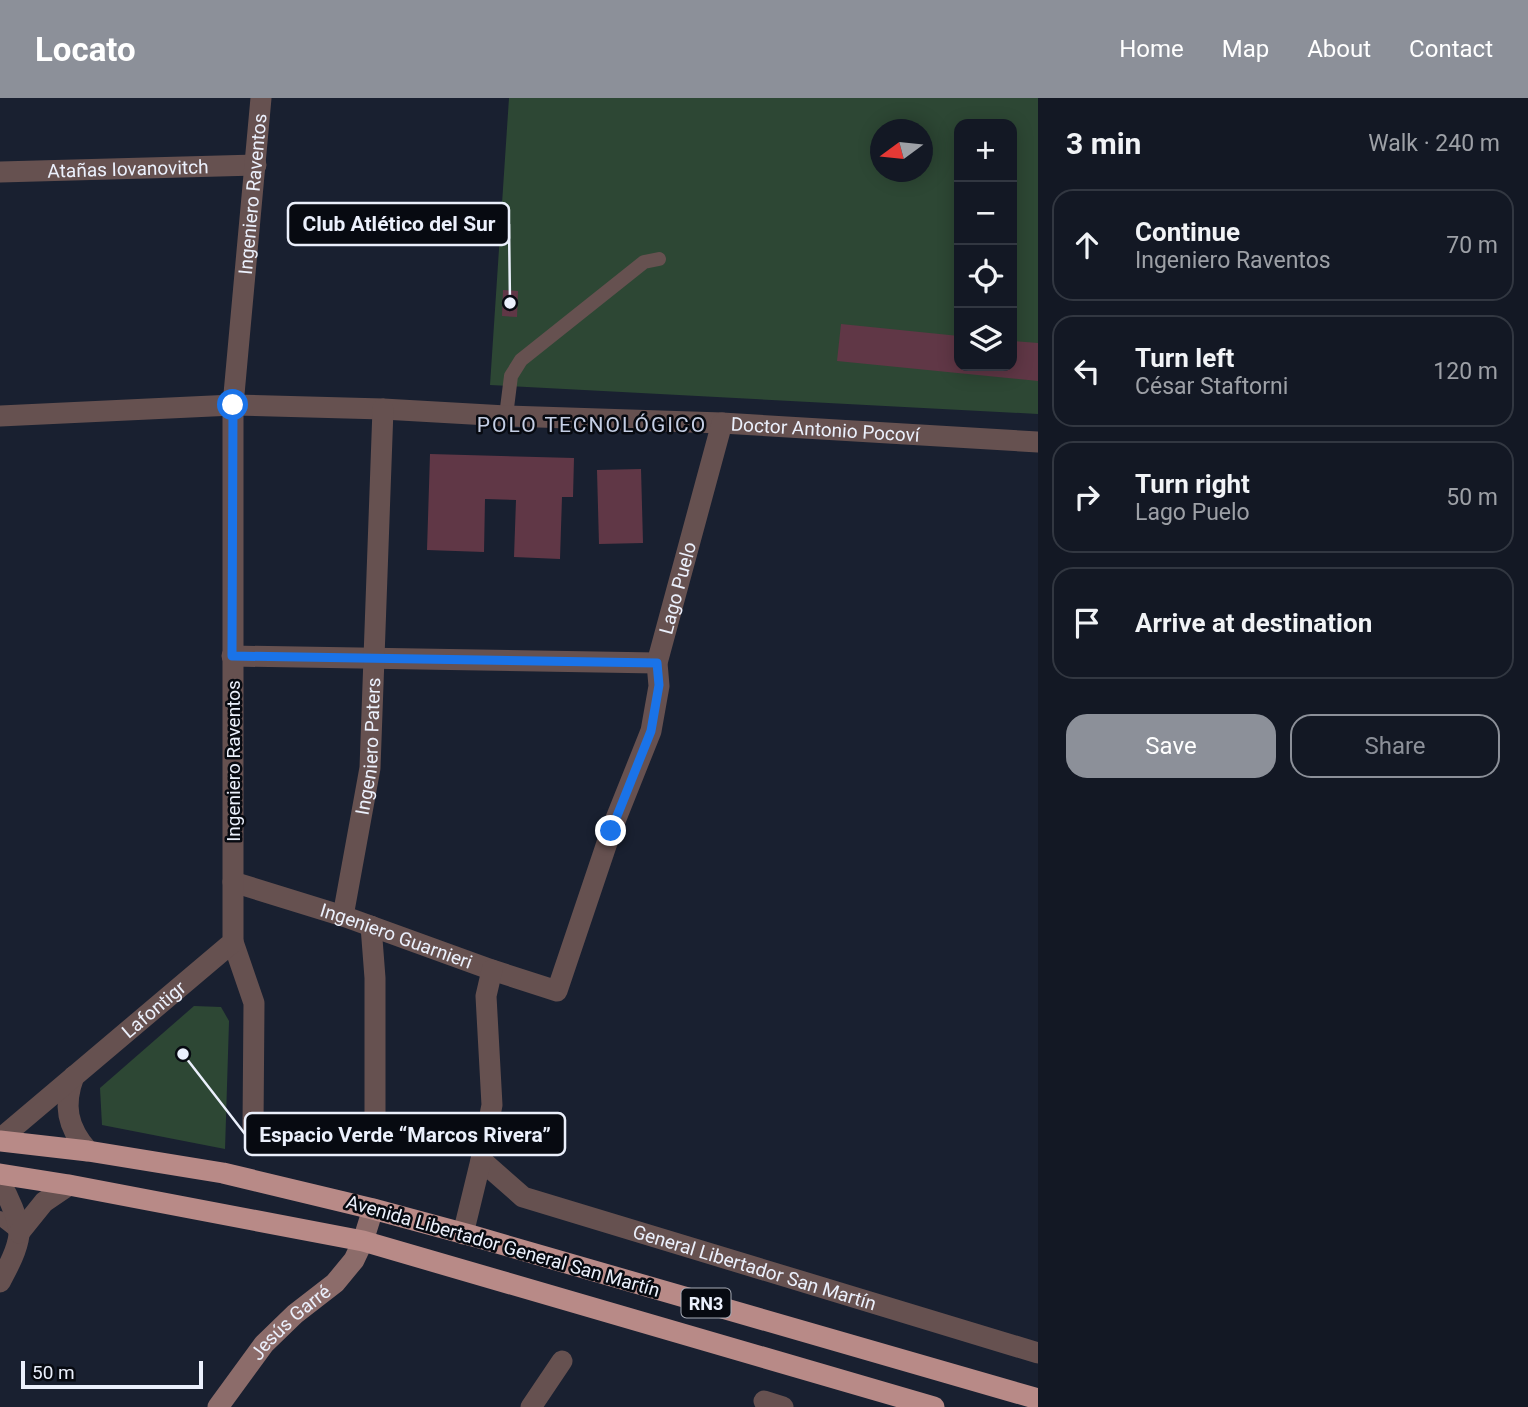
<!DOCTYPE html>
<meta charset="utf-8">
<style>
body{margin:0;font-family:Roboto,sans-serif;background:#1c212c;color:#f1f3f6}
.controls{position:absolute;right:21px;top:21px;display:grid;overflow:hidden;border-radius:14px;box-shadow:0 4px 18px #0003}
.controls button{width:63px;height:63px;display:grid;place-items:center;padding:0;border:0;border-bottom:2px solid #323741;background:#131824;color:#f1f3f6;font:35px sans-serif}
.compass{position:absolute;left:870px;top:21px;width:63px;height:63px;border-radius:50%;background:#131824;box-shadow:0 4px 18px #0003;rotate:255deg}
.scale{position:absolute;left:21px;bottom:18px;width:182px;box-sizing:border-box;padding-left:7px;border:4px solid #ebf0fc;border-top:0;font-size:19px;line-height:24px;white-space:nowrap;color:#ebf0fc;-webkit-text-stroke:5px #070a11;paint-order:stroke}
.stop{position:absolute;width:21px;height:21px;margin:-16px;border:5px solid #1a73e8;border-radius:50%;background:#fff}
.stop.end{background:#1a73e8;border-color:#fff;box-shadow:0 2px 7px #0008}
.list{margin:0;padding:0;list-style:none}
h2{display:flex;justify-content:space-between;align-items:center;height:91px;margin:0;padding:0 28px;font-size:30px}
h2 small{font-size:23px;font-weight:400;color:#9da0a6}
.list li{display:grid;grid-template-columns:46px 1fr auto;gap:21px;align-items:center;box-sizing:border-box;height:112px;margin:0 14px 14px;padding:0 14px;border:2px solid #323741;border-radius:21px}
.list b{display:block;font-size:26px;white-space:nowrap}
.list p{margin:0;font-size:23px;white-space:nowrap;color:#9da0a6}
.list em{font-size:23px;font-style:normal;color:#9da0a6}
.actions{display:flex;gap:14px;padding:21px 28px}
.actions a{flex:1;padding:16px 0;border:2px solid #8c9099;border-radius:21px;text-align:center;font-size:24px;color:#8c9099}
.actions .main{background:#8c9099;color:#fff}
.icon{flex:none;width:38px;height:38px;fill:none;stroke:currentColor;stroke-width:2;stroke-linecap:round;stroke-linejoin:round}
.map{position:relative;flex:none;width:1038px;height:1309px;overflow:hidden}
header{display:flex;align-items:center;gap:42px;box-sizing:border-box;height:98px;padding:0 35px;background:#8c9099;color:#fff}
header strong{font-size:33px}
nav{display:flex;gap:38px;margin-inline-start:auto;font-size:24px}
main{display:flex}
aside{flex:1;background:#131824}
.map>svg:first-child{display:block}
</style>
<header>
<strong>Locato</strong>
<nav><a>Home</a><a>Map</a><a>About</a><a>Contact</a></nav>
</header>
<main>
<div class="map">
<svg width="1038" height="1309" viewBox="0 0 1038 1309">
<rect width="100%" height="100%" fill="#192030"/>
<g fill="#2d4734" fill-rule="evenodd">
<path d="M509,0H1038V316L490,287ZM959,26H1012V268H959ZM880,32H922V74H880Z"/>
<path d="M194,908L221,909L229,923L225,1051L102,1027L100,990Z"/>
</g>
<g fill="#603746">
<path d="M503,192L518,193L517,219L502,218Z"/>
<path d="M841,226L959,238V268H1012V243L1038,245V283L837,263Z"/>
<path d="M430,356L574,360L573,399H562L560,461L514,459L516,402L485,401L484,454L427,452Z"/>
<path d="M641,371L643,445L599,446L597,372Z"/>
</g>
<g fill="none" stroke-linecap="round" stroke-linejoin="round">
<g stroke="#665150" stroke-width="14">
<path d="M506,318L511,278L521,262L644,164L659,161"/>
<path d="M0,1120L19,1135"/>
</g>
<g stroke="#665150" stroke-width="21">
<path id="s1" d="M0,74L256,67"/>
<path id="s2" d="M0,318L233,307L383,311L506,318L722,325L1038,344"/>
<path d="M232,558L657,565"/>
<path id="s3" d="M233,784L343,818L492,872L557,893L611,733L651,633L659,588L657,565L722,325"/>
<path id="s4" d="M343,818L370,670L383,311"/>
<path d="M371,828L375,880V1040"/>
<path d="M233,844L254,905L253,1029"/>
<path id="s5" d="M481,1062L523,1099L1038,1255"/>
<path d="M0,1084C7,1096 20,1123 19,1137C17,1153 8,1169 0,1184"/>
<path d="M19,1135L44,1104L69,1087"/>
<path d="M463,1136L481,1062L492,1007L486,898L492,872"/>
<path d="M764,1303L783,1309"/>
<path d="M531,1309L562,1263"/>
</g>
<g stroke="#665150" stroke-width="21">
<path d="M74,978C63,1007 67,1029 88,1053"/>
<path id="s6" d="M0,1041L233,844V307L261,0"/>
</g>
<path stroke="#8c6c6a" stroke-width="21" id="s7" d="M218,1309L264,1246L295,1216L335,1185L354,1162L363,1143L373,1111"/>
<g stroke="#b88a87" stroke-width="21">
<path d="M0,1043L88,1053L223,1075L373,1111L473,1138L1038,1301"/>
<path d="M0,1076L69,1087L363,1143L934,1309"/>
</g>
</g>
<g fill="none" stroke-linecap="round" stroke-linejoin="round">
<path stroke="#1a73e8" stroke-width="9" d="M233,307L232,558L657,565L659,587L651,633L611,733"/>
</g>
<g text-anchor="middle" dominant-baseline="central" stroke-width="5" stroke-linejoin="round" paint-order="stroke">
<rect fill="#070a11" stroke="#a7abb6" stroke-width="2" x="681.5" y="1190.5" width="49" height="29" rx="5"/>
<g font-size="18" font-weight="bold" fill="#ebf0fc">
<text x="706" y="1205">RN3</text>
</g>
<g font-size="19" fill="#ebf0fc" stroke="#070a11">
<text stroke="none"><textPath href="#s1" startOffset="128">Atañas Iovanovitch</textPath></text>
<text stroke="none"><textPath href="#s6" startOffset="1054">Ingeniero Raventos</textPath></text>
<text stroke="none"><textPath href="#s2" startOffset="826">Doctor Antonio Pocoví</textPath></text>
<text stroke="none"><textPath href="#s3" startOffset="765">Lago Puelo</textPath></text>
<text stroke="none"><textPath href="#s4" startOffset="172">Ingeniero Paters</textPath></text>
<text transform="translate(233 663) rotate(-90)">Ingeniero Raventos</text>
<text stroke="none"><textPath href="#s3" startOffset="172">Ingeniero Guarnieri</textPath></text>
<text stroke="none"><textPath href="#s6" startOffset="201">Lafontigr</textPath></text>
<text transform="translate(503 1148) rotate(16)">Avenida Libertador General San Martín</text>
<text stroke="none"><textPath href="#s5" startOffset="298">General Libertador San Martín</textPath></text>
<text stroke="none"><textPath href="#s7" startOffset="112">Jesús Garré</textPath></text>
</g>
<g font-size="21" letter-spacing="2" fill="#c4cee4" stroke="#070a11">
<text x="592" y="327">POLO TECNOLÓGICO</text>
</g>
</g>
<path fill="none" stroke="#ebf0fc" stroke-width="2.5" d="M510 205L509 126M183 956L245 1036"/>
<g fill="#ebf0fc" stroke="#070a11" stroke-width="2.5">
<circle cx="510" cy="205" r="7"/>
<circle cx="183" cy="956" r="7"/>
</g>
<g fill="#070a11" stroke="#ebf0fc" stroke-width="2.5">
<rect x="288" y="105" width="221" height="42" rx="7"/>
<rect x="245" y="1015" width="320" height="42" rx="7"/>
</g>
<g font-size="21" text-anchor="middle" font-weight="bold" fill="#ebf0fc">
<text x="399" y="133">Club Atlético del Sur</text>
<text x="405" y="1044">Espacio Verde “Marcos Rivera”</text>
</g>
</svg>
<div class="controls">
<button>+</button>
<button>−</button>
<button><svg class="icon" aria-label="locate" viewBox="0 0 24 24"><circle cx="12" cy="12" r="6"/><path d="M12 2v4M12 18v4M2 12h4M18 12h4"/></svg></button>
<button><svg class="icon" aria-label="layers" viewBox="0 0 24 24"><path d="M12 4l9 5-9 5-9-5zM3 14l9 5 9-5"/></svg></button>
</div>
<svg class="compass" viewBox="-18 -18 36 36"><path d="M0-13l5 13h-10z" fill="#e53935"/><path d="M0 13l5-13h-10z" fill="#9da0a6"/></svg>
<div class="scale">50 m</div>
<div class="stop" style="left:233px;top:307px"></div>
<div class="stop end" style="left:611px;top:733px"></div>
</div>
<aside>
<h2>3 min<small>Walk · 240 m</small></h2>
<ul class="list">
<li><svg class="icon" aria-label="ahead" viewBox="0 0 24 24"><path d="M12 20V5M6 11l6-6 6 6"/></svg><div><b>Continue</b><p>Ingeniero Raventos</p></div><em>70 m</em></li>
<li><svg class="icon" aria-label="left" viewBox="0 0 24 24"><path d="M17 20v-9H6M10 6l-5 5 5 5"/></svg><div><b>Turn left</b><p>César Staftorni</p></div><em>120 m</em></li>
<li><svg class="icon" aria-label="right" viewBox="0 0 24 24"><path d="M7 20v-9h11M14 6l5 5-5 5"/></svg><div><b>Turn right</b><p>Lago Puelo</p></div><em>50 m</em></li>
<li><svg class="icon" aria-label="arrive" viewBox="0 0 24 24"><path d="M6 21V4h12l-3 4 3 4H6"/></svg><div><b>Arrive at destination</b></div></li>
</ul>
<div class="actions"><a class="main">Save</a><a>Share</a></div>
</aside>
</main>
